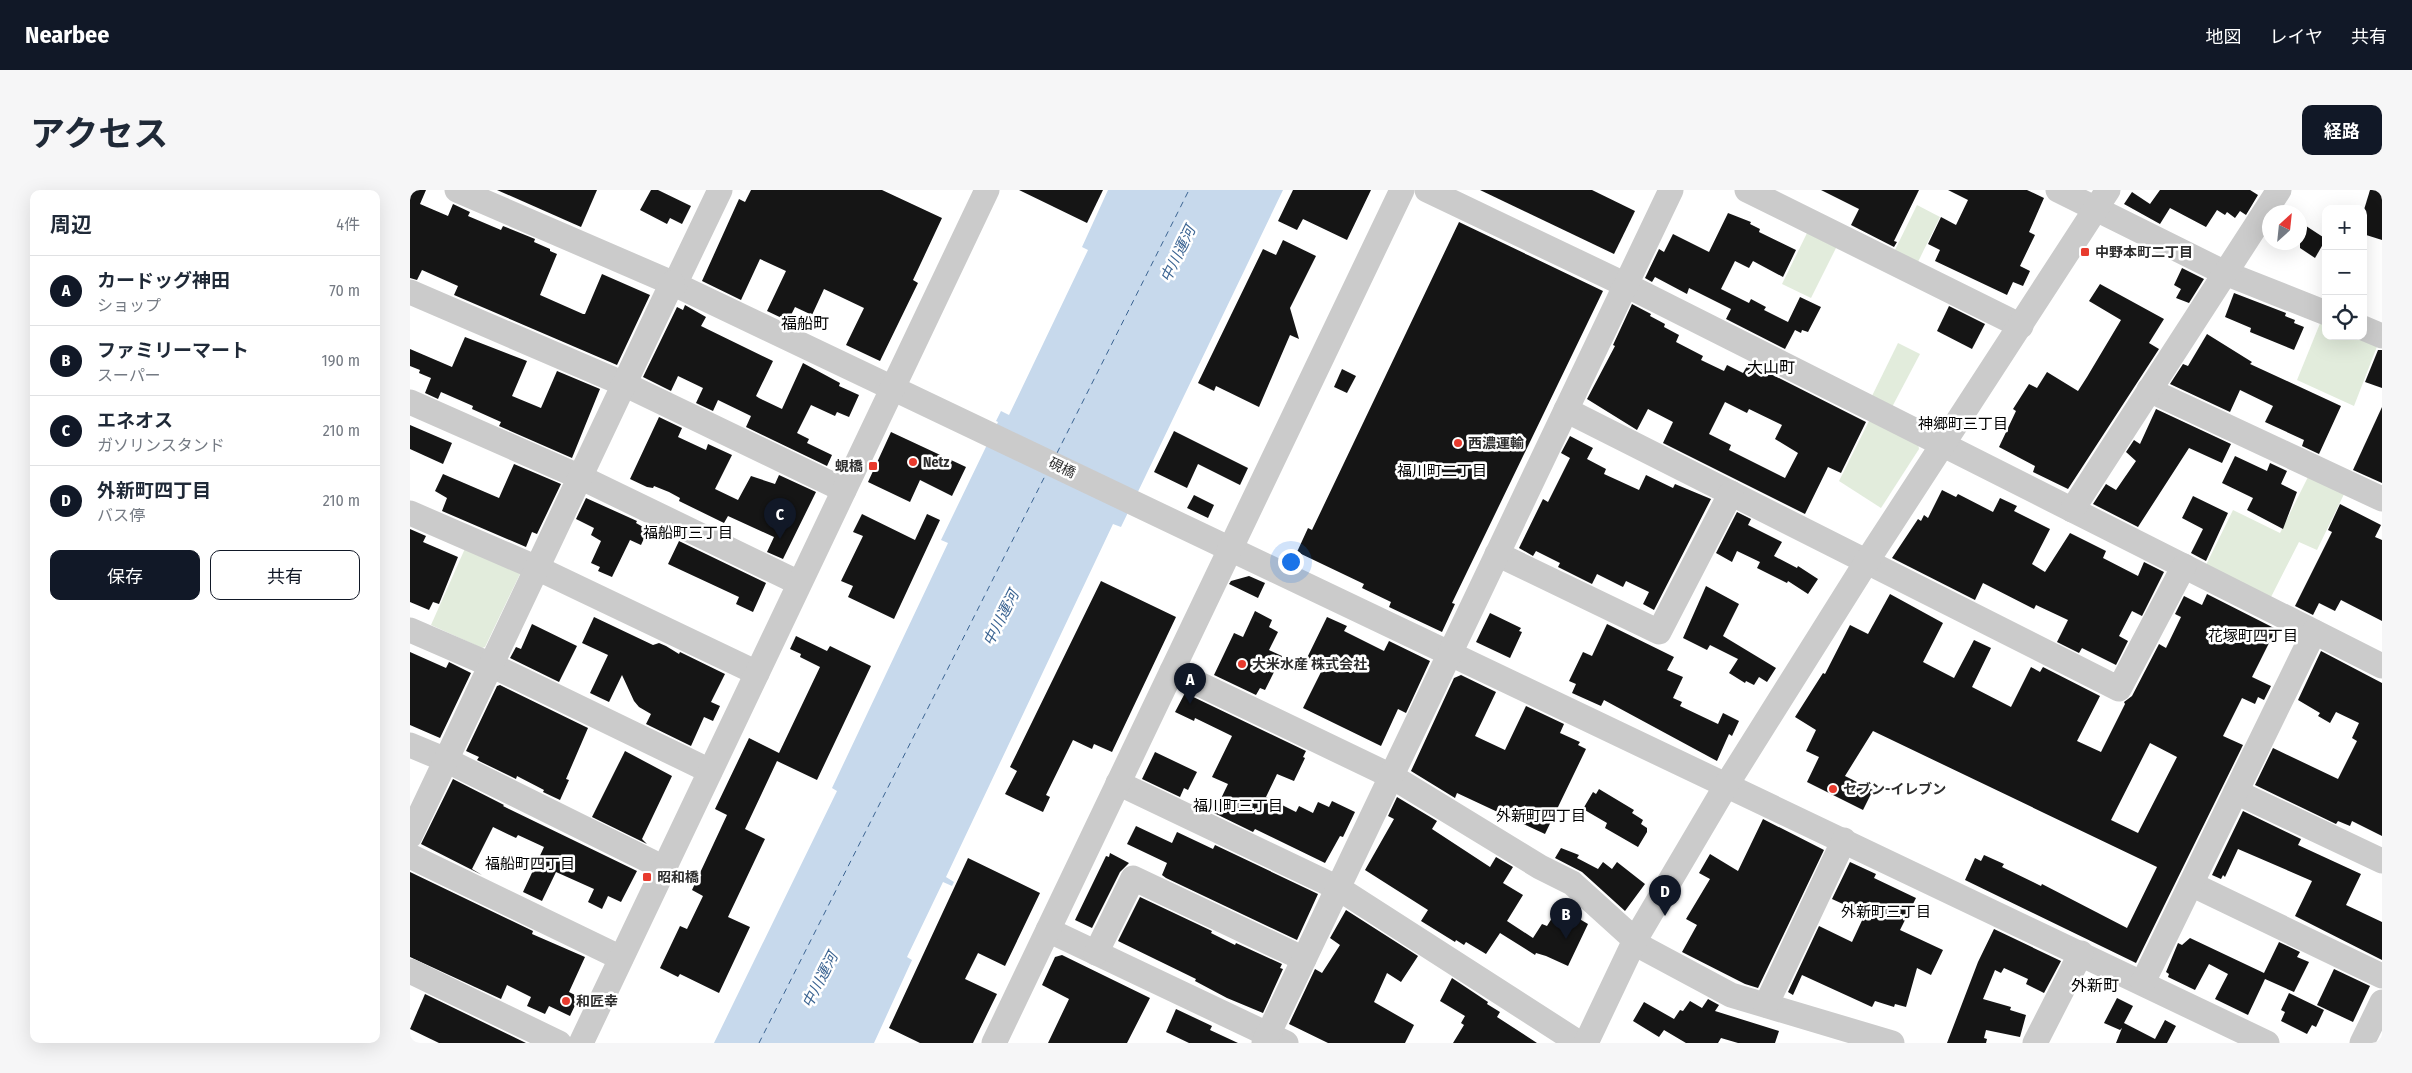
<!DOCTYPE html>
<html lang="ja">
<meta charset="utf-8">
<style>
body{margin:0;font-family:"Fira Sans Condensed","Noto Sans JP",sans-serif;background:#f6f6f7;color:#1f2937}
.controls{position:absolute;right:15px;top:15px;display:grid;overflow:hidden;border-radius:10px;box-shadow:0 5px 20px #0002}
.controls button{width:45px;height:45px;display:grid;place-items:center;padding:0;border:0;border-bottom:1px solid #e0e1e3;background:#fff;color:#1f2937;font:25px sans-serif}
.compass{position:absolute;left:1852px;top:15px;width:45px;height:45px;border-radius:50%;background:#fff;box-shadow:0 5px 20px #0002;rotate:27deg}
.you{position:absolute;left:880px;top:371px;width:18px;height:18px;margin:-12px;border:4px solid #fff;border-radius:50%;background:#1a73e8;box-shadow:0 0 0 8px #1a73e833}
.badge{display:grid;place-items:center;width:32px;height:32px;border-radius:50%;background:#111827;color:#fff;font-size:16px;font-weight:700}
.pin{position:absolute;translate:-50% -41px;filter:drop-shadow(0 1px 2px #0008)}
.pin::after{content:'';position:absolute;top:26px;width:18px;height:15px;background:inherit;clip-path:polygon(0 0,100% 0,50% 100%)}
.list{margin:0;padding:0;list-style:none}
h2{display:flex;justify-content:space-between;align-items:center;height:65px;margin:0;padding:0 20px;font-size:21px}
h2 small{font-size:16px;font-weight:400;color:#747a83}
.list li{display:grid;grid-template-columns:32px 1fr auto;gap:15px;align-items:center;box-sizing:border-box;height:70px;padding:0 20px;border-top:1px solid #e0e1e3}
.list b{display:block;font-size:19px;white-space:nowrap}
.list p{margin:0;font-size:16px;white-space:nowrap;color:#747a83}
.list em{font-size:16px;font-style:normal;color:#747a83}
.actions{display:flex;gap:10px;padding:15px 20px}
.actions a{flex:1;padding:11px 0;border:1px solid #111827;border-radius:10px;text-align:center;font-size:18px;color:#111827}
.actions .main{background:#111827;color:#fff}
.icon{flex:none;width:28px;height:28px;fill:none;stroke:currentColor;stroke-width:2;stroke-linecap:round;stroke-linejoin:round}
.map{position:relative;flex:none;width:1972px;height:853px;overflow:hidden;border-radius:10px}
header{display:flex;align-items:center;gap:30px;box-sizing:border-box;height:70px;padding:0 25px;background:#111827;color:#fff}
header strong{font-size:24px}
nav{display:flex;gap:28px;margin-inline-start:auto;font-size:18px}
.intro{display:flex;align-items:center;justify-content:space-between;box-sizing:border-box;height:120px;padding:0 30px}
h1{margin:0;font-size:35px}
.button{padding:12px 22px;border-radius:10px;background:#111827;color:#fff;font-size:18px;font-weight:700}
main{display:flex;gap:30px;padding:0 30px}
aside{flex:1;background:#fff;border-radius:10px;box-shadow:0 5px 20px #0002}
.map>svg:first-child{display:block}
</style>
<header>
<strong>Nearbee</strong>
<nav><a>地図</a><a>レイヤ</a><a>共有</a></nav>
</header>
<div class="intro"><h1>アクセス</h1><a class="button">経路</a></div>
<main>
<aside>
<h2>周辺<small>4件</small></h2>
<ul class="list">
<li><span class="badge">A</span><div><b>カードッグ神田</b><p>ショップ</p></div><em>70 m</em></li>
<li><span class="badge">B</span><div><b>ファミリーマート</b><p>スーパー</p></div><em>190 m</em></li>
<li><span class="badge">C</span><div><b>エネオス</b><p>ガソリンスタンド</p></div><em>210 m</em></li>
<li><span class="badge">D</span><div><b>外新町四丁目</b><p>バス停</p></div><em>210 m</em></li>
</ul>
<div class="actions"><a class="main">保存</a><a>共有</a></div>
</aside>
<div class="map">
<svg width="1972" height="853" viewBox="0 0 1972 853">
<rect width="100%" height="100%" fill="#fff"/>
<g fill="#e2ecdc">
<path d="M1507,15L1530,27L1506,76L1483,64Z"/>
<path d="M1398,41L1427,56L1401,108L1372,94Z"/>
<path d="M1911,131L1916,133V146H1948L1968,154L1944,216L1887,190Z"/>
<path d="M1488,153L1510,164L1481,219L1461,208Z"/>
<path d="M1460,229L1508,253L1509,259L1471,318L1429,291Z"/>
<path d="M1900,283L1936,300L1907,360L1889,352L1860,409L1795,377L1823,320L1870,343Z"/>
<path d="M57,354L110,384L75,457L72,458L21,435Z"/>
</g>
<path fill="#c7d9ec" d="M698,0H873L711,337L703,334L536,687L544,692L542,696L533,692L497,767L502,770L464,853H304L427,601L422,598L538,353L531,350L588,232L586,231L591,221L599,225L678,60L672,57Z"/>
<g fill="none" stroke-linecap="round" stroke-linejoin="round">
<g stroke="#3b6492" stroke-width="1" stroke-dasharray="6 5" stroke-linecap="butt">
<path d="M647,263L779,0"/>
<path d="M349,853L636,284"/>
</g>
</g>
<g fill="#151515" fill-rule="evenodd">
<path d="M0,0H16L10,14L38,26L43,14L60,22L58,26L91,40L93,36L125,49L124,52L140,59V61L147,64L130,105L173,124H175L192,84L240,105L207,175L44,105L48,96L12,80L7,90L0,88Z"/>
<path d="M87,0H187L171,37Z"/>
<path d="M241,0H248L281,16L272,34L260,28L257,34L230,20Z"/>
<path d="M341,0H472L532,28L503,90L508,93L470,171L436,155L454,118L414,99L402,125L385,117L378,131L357,121L376,81L350,69L331,110L292,91L329,9L335,12Z"/>
<path d="M609,0H693L677,33Z"/>
<path d="M883,0H961L937,50L893,29L887,40L868,31Z"/>
<path d="M1070,0H1182L1225,21L1204,64Z"/>
<path d="M1411,0H1509L1484,51L1487,52L1484,57L1441,35L1449,19Z"/>
<path d="M1538,0H1617L1634,8L1619,42L1625,45L1610,76L1620,81L1613,96L1603,92L1597,105L1525,71L1530,60L1518,54L1531,27L1546,35L1558,10Z"/>
<path d="M1750,0H1840L1848,5L1836,25L1830,21L1825,28L1817,22L1815,25L1807,20L1796,37L1760,18L1750,34L1714,14L1722,2L1740,14Z"/>
<path d="M1960,0H1972V50L1953,44V23Z"/>
<path d="M1318,23L1341,32L1340,34L1350,39L1349,42L1386,60L1373,87L1343,71L1339,78L1325,71L1311,99L1339,113L1341,109L1356,117L1354,120L1378,132L1390,107L1411,117L1398,142L1392,140L1391,143L1385,140L1375,159L1316,129L1321,119L1279,98L1277,104L1245,87L1242,92L1235,88L1249,59L1254,62L1263,44L1299,62Z"/>
<path d="M1049,32L1193,101L1042,413L1045,414L1032,442L979,417L981,412L952,398L954,394L887,362L898,338L902,340Z"/>
<path d="M1890,32L1916,49L1905,68L1890,58Z"/>
<path d="M873,50L906,66L880,118L889,149L880,145L849,217L806,196L804,201L788,193L853,59L866,65Z"/>
<path d="M1772,78L1794,89L1779,113L1766,108L1771,99L1764,95Z"/>
<path d="M1690,94L1754,129L1739,153L1749,159L1658,299L1623,282L1625,276L1589,257L1606,221L1603,219L1619,194L1627,198L1637,182L1668,201L1677,187L1711,130L1679,111Z"/>
<path d="M1824,103L1876,123L1875,126L1885,130L1884,133L1894,137L1884,160L1840,142L1841,138L1815,127Z"/>
<path d="M1222,114L1241,124L1240,126L1255,134L1254,137L1269,145L1266,152L1293,166L1291,170L1314,181L1317,175L1333,183L1339,173L1456,232L1431,283L1418,277L1395,324L1253,253L1263,232L1238,219L1227,240L1177,209L1205,156L1203,155ZM1315,212L1337,223L1339,219L1372,235L1365,249L1388,263L1375,288L1319,260L1321,255L1299,244Z"/>
<path d="M275,115L296,127L291,136L363,171L346,206L349,208L372,219L393,173L430,193L429,196L449,205L439,227L427,222L425,226L401,215L387,243L399,249L397,253L422,265L417,276L336,237L341,226L308,210L303,221L286,213L293,198L268,186L261,201L233,187L267,117L273,120Z"/>
<path d="M1539,116L1575,134L1562,159L1527,141Z"/>
<path d="M1797,144L1842,172L1840,174L1931,216L1909,264L1892,256L1894,250L1855,232L1863,216L1830,200L1820,222L1760,194L1773,174L1778,176Z"/>
<path d="M55,147L117,171L102,206L131,218L147,181L190,199L162,268L89,236L91,232L62,219L63,216L31,202L28,209L15,203L21,188L9,183L10,180L0,176V159L42,177Z"/>
<path d="M1968,160H1972V198L1955,192Z"/>
<path d="M932,179L946,186L937,203L924,197Z"/>
<path d="M1972,217V293L1943,280Z"/>
<path d="M1746,219L1821,254L1812,273L1779,258L1728,337L1683,314L1696,294L1706,300L1726,271L1716,262L1724,250L1730,254Z"/>
<path d="M249,227L272,238L268,247L296,260L298,254L322,265L305,299L328,310L341,286L365,294L369,285L406,302L373,369L357,362L364,347L318,326L314,333L269,311L270,308L259,302L244,296L243,298L237,297L220,289Z"/>
<path d="M0,235L42,253L33,274L0,259Z"/>
<path d="M764,241L838,278L830,295L788,274L777,298L744,282Z"/>
<path d="M481,242L556,277L542,306L510,290L500,312L458,292Z"/>
<path d="M1160,246L1183,258L1177,269L1196,279L1194,284L1229,300L1236,285L1263,298L1265,294L1301,309L1244,420L1233,414L1239,402L1216,391L1213,397L1187,384L1182,394L1148,377L1150,373L1126,361L1123,366L1109,358L1133,309L1138,312L1160,268L1151,263Z"/>
<path d="M1825,266L1857,281L1860,273L1877,281L1871,294L1887,302L1873,339L1837,320L1843,308L1812,293Z"/>
<path d="M104,274L151,294L127,344L122,342L116,357L32,321L37,308L25,301L33,284L89,308Z"/>
<path d="M1532,300L1546,307L1548,304L1583,322L1590,308L1607,316L1604,321L1640,339L1622,374L1635,382L1660,343L1696,361L1693,368L1728,386L1734,372L1754,382L1732,426L1722,421L1709,446L1718,451L1706,475L1672,458L1669,463L1647,452L1658,430L1626,415L1624,419L1573,393L1565,410L1482,368L1508,329L1511,331L1514,325L1518,328Z"/>
<path d="M784,305L804,315L798,328L777,318Z"/>
<path d="M1783,306L1818,323L1796,371L1781,363L1793,339L1772,328Z"/>
<path d="M176,308L227,331L226,333L233,337L232,340L237,342L231,355L220,350L202,387L188,381L190,377L181,373L191,351L181,345L184,338L166,329Z"/>
<path d="M1930,314L1971,335L1965,347L1972,350V431L1931,410L1925,421L1909,413L1903,425L1885,416L1922,342L1918,340Z"/>
<path d="M1327,322L1341,329L1338,335L1372,352L1364,366L1387,378L1388,376L1408,389L1398,404L1378,391L1377,393L1347,378L1350,372L1327,361L1322,372L1306,363Z"/>
<path d="M452,324L505,350L517,324L530,330L484,429L438,407L443,396L431,391L453,346L443,342Z"/>
<path d="M0,339L16,346L13,352L48,367L29,414L23,412L19,420L0,412Z"/>
<path d="M269,351L356,393L343,422L326,414L329,407L258,374Z"/>
<path d="M839,386L855,393L848,408L819,394L821,391Z"/>
<path d="M691,391L766,427L702,562L684,554L682,559L663,550L636,605L640,607L633,622L595,604L607,581L600,577Z"/>
<path d="M1296,396L1329,414L1313,446L1366,478L1357,492L1349,487L1344,495L1336,491L1335,493L1319,483L1328,469L1300,455L1297,460L1273,448Z"/>
<path d="M1480,404L1533,433L1513,472L1544,488L1564,450L1581,458L1562,497L1601,517L1621,477L1630,482L1633,477L1690,506L1667,551L1691,562L1715,514L1714,512L1722,506L1749,454L1756,458L1771,427L1765,424L1774,406L1792,415L1797,404L1866,439L1842,487L1861,496L1854,510L1848,507L1845,514L1832,508L1813,546L1833,555L1726,773L1555,690L1565,668L1571,671L1574,665L1594,674L1592,677L1631,696L1632,694L1717,738L1747,677L1463,541L1435,586L1463,600L1453,620L1397,592L1409,567L1396,561L1406,540L1385,527L1413,483L1415,484L1440,435L1458,444ZM1740,553L1767,567L1728,643L1701,630Z"/>
<path d="M845,421L862,430L859,437L868,442L859,460L872,466L855,500L850,498L846,505L804,485L824,443L833,447Z"/>
<path d="M1080,423L1111,438L1109,441L1112,442L1100,468L1066,452Z"/>
<path d="M184,427L243,455L249,453L256,456L269,464L270,462L315,484L301,512L310,516L303,531L294,527L281,556L236,534L241,524L229,517L224,511L212,485L199,512L180,503L198,465L172,453Z"/>
<path d="M917,427L937,436L934,441L974,461L979,451L1020,471L996,523L988,519L971,556L893,518L913,478L896,470Z"/>
<path d="M122,434L167,456L149,492L100,468L106,457L111,459Z"/>
<path d="M1197,434L1264,467L1257,480L1273,487L1263,508L1272,512L1270,516L1308,534L1313,523L1329,531L1322,546L1319,544L1307,571L1194,510L1191,516L1162,503L1166,494L1159,491L1173,462L1182,466Z"/>
<path d="M386,446L417,461L420,456L461,476L407,590L367,571L335,639L355,649L318,727L340,737L309,803L270,784L268,787L250,778L270,736L277,739L293,706L282,700L317,625L305,619L339,548L369,563L410,477L390,467L391,464L380,459Z"/>
<path d="M1911,461L1972,493V646L1942,631L1940,636L1928,631L1926,634L1845,595L1863,558L1928,589L1947,551L1942,548L1949,533L1926,522L1920,533L1908,526L1910,523L1888,510Z"/>
<path d="M0,462L36,478L39,472L61,483L30,548L0,535Z"/>
<path d="M1051,485L1086,502L1065,546L1095,560L1116,516L1154,534L1150,543L1170,552L1168,555L1176,559L1135,644L1047,603L1045,608L1001,581L1044,488Z"/>
<path d="M90,495L178,538L156,589L159,590L150,610L133,602L134,600L107,586L106,589L67,570L69,567L56,561L87,496Z"/>
<path d="M775,503L896,561L893,567L895,568L884,591L867,584L856,607L886,622L889,616L903,623L908,612L919,617L922,611L945,622L933,647L930,646L915,673L845,639L843,642L804,623L818,594L802,587L822,546L785,528L784,531L765,522Z"/>
<path d="M215,561L262,586L232,649L237,654L182,627Z"/>
<path d="M745,562L787,582L778,600L774,598L770,607L732,589Z"/>
<path d="M43,589L94,615L93,616L227,681L211,712L198,706L192,719L178,712L184,699L146,682L132,711L113,702L134,657L108,645L106,648L83,637L62,679L72,685L11,654Z"/>
<path d="M1189,599L1224,620L1222,623L1233,630L1231,634L1237,638V642L1228,657L1195,638L1197,633L1173,619L1183,602L1186,604Z"/>
<path d="M987,607L1027,631L1022,639L1080,677L1086,667L1103,677L1093,693L1113,705L1097,731L1123,748L1132,734L1137,736L1149,717L1178,734L1158,776L1136,766L1126,763L1125,765L1090,743L1076,764L1056,752L1054,755L1046,750L1045,752L1011,731L1018,720L955,680L984,629L978,626Z"/>
<path d="M1833,621L1891,649L1888,655L1951,684L1936,715L1972,732V770L1885,726L1902,691L1828,659L1815,687L1813,685L1811,689L1802,685Z"/>
<path d="M1353,629L1414,660L1348,798L1335,794L1272,762L1287,735L1276,729L1300,689L1289,683L1300,664L1328,681Z"/>
<path d="M726,636L762,653L767,642L803,659L805,655L908,704L887,750L756,688L752,685L757,673L717,654Z"/>
<path d="M1151,658L1169,665L1167,668L1188,679L1193,672L1202,679L1207,672L1235,694L1215,721L1172,682L1145,668Z"/>
<path d="M700,663L719,673L710,682L682,738L665,730L696,666L699,667Z"/>
<path d="M558,668L630,703L595,776L568,763L555,789L587,804L563,853H510L479,838Z"/>
<path d="M1440,672L1466,684L1464,688L1506,708L1490,740L1533,760L1521,785L1507,778L1496,817L1485,814L1484,817L1465,811L1462,817L1392,785L1383,805L1378,802L1409,736L1442,752L1455,724L1422,709Z"/>
<path d="M0,682L123,741L122,744L175,767L159,802L169,807L160,826L139,816L135,824L117,816L121,807L97,795L91,809L0,767Z"/>
<path d="M730,707L802,741L801,743L825,755L826,753L872,774L870,778L873,779L853,823L817,808L785,791L786,789L708,751Z"/>
<path d="M936,720L1008,766L991,792L977,783L964,812L1004,835L995,853H918L879,834L905,779L912,783L930,755L920,748Z"/>
<path d="M1584,739L1651,771L1634,803L1616,794L1618,789L1594,778L1591,783L1585,780L1573,809L1601,817L1600,820L1616,825L1610,847L1576,840L1574,848L1577,849L1576,853H1537L1568,772Z"/>
<path d="M1780,748L1854,783L1869,752L1890,762L1887,767L1899,772L1884,802L1855,789L1838,825L1805,809L1818,784L1799,774L1785,800L1758,787L1759,784L1756,782L1768,753L1772,755Z"/>
<path d="M652,765L740,808L717,853H638L659,809L632,795L645,767Z"/>
<path d="M1924,779L1960,796L1943,832L1907,815Z"/>
<path d="M1042,788L1078,812L1077,814L1090,822L1087,827L1127,853H1043L1054,835L1051,833L1055,826L1030,811Z"/>
<path d="M1879,803L1914,820L1906,837L1902,835L1897,844L1871,831L1875,822L1871,820Z"/>
<path d="M15,804L116,853H29L0,839Z"/>
<path d="M1707,808L1723,816L1714,833L1745,849L1755,830L1766,836L1757,853H1706L1712,838L1710,840L1694,833Z"/>
<path d="M1298,809L1309,815L1305,821L1369,841L1365,853H1328L1311,848L1308,853H1276L1254,840L1249,847L1223,831L1234,812L1264,829L1270,820L1273,821L1280,811L1292,818Z"/>
<path d="M766,819L802,836L800,840L828,853H779L756,842Z"/>
</g>
<g fill="none" stroke-linecap="round" stroke-linejoin="round">
<g stroke="#cbcbcb" stroke-width="25">
<path d="M47,0L262,93L1857,853"/>
<path d="M1017,0L1216,95L1972,476"/>
<path d="M1337,0L1611,136"/>
<path d="M1648,0L1815,83L1916,123"/>
<path d="M265,94L310,0"/>
<path d="M0,102L214,194L434,300"/>
<path d="M1953,138L1972,146"/>
<path d="M1739,200L1972,309"/>
<path d="M0,212L170,287L389,393"/>
<path d="M1156,220L1709,499L1774,376"/>
<path d="M1662,320L1869,0"/>
<path d="M0,323L127,378L347,483"/>
<path d="M1087,364L1249,442L1321,303"/>
<path d="M0,440L81,475L300,581"/>
<path d="M762,481L981,586L1130,677L1162,693L1225,750"/>
<path d="M0,555L36,570L254,678"/>
<path d="M708,593L928,698L1169,853"/>
<path d="M1826,602L1972,671"/>
<path d="M0,646L262,93"/>
<path d="M0,666L211,768"/>
<path d="M1781,694L1972,786"/>
<path d="M638,740L876,853"/>
<path d="M1224,753L1321,805L1482,853"/>
<path d="M686,763L723,688L894,769"/>
<path d="M0,781L149,853"/>
<path d="M1733,792L1904,442"/>
<path d="M1356,815L1434,650"/>
<path d="M171,853L577,0"/>
<path d="M584,853L992,0"/>
<path d="M854,853L1261,0"/>
<path d="M1176,853L1225,750L1317,594L1457,371L1698,0"/>
<path d="M1625,853L1671,763"/>
<path d="M1952,853L1972,812"/>
</g>
</g>
<g fill="#e83b2e" stroke="#fff" stroke-width="2">
<rect x="1670" y="57" width="10" height="10" rx="2.5"/>
<circle cx="1048" cy="253" r="5"/>
<circle cx="503" cy="272" r="5"/>
<rect x="458" y="271" width="10" height="10" rx="2.5"/>
<circle cx="832" cy="474" r="5"/>
<circle cx="1423" cy="599" r="5"/>
<rect x="232" y="682" width="10" height="10" rx="2.5"/>
<circle cx="156" cy="811" r="5"/>
</g>
<g text-anchor="middle" dominant-baseline="central" stroke-width="5" stroke-linejoin="round" paint-order="stroke">
<g font-size="14" font-weight="bold" fill="#2e2e2e" stroke="#fff" text-anchor="start">
<text x="1685" y="62">中野本町二丁目</text>
<text x="1058" y="253">西濃運輸</text>
<text x="513" y="272">Netz</text>
<text x="453" y="276" text-anchor="end">蜆橋</text>
<text x="842" y="474">大米水産 株式会社</text>
<text x="1433" y="599">セブン-イレブン</text>
<text x="247" y="687">昭和橋</text>
<text x="166" y="811">和匠幸</text>
</g>
<g font-size="14" fill="#2e2e2e" stroke="#fff">
<text transform="translate(652 278) rotate(26)">硯橋</text>
</g>
<g font-size="15" font-style="italic" fill="#3b6492" stroke="#fff">
<text transform="translate(768 64) rotate(-64)">中川運河</text>
<text transform="translate(591 428) rotate(-63)">中川運河</text>
<text transform="translate(410 790) rotate(-63)">中川運河</text>
</g>
<g font-size="15" fill="#000" stroke="#fff">
<text x="1553" y="234">神郷町三丁目</text>
<text x="1032" y="281">福川町二丁目</text>
<text x="278" y="343">福船町三丁目</text>
<text x="1843" y="446">花塚町四丁目</text>
<text x="828" y="616">福川町三丁目</text>
<text x="1131" y="626">外新町四丁目</text>
<text x="120" y="674">福船町四丁目</text>
<text x="1476" y="722">外新町三丁目</text>
</g>
<g font-size="16" fill="#000" stroke="#fff">
<text x="395" y="133">福船町</text>
<text x="1361" y="177">大山町</text>
<text x="1685" y="795">外新町</text>
</g>
</g>
</svg>
<div class="controls">
<button>+</button>
<button>−</button>
<button><svg class="icon" aria-label="locate" viewBox="0 0 24 24"><circle cx="12" cy="12" r="6"/><path d="M12 2v4M12 18v4M2 12h4M18 12h4"/></svg></button>
</div>
<svg class="compass" viewBox="-18 -18 36 36"><path d="M0-13l5 13h-10z" fill="#e53935"/><path d="M0 13l5-13h-10z" fill="#747a83"/></svg>
<div class="you"></div>
<div class="pin badge" style="left:780px;top:514px">A</div>
<div class="pin badge" style="left:1156px;top:749px">B</div>
<div class="pin badge" style="left:370px;top:349px">C</div>
<div class="pin badge" style="left:1255px;top:726px">D</div>
</div>
</main>
